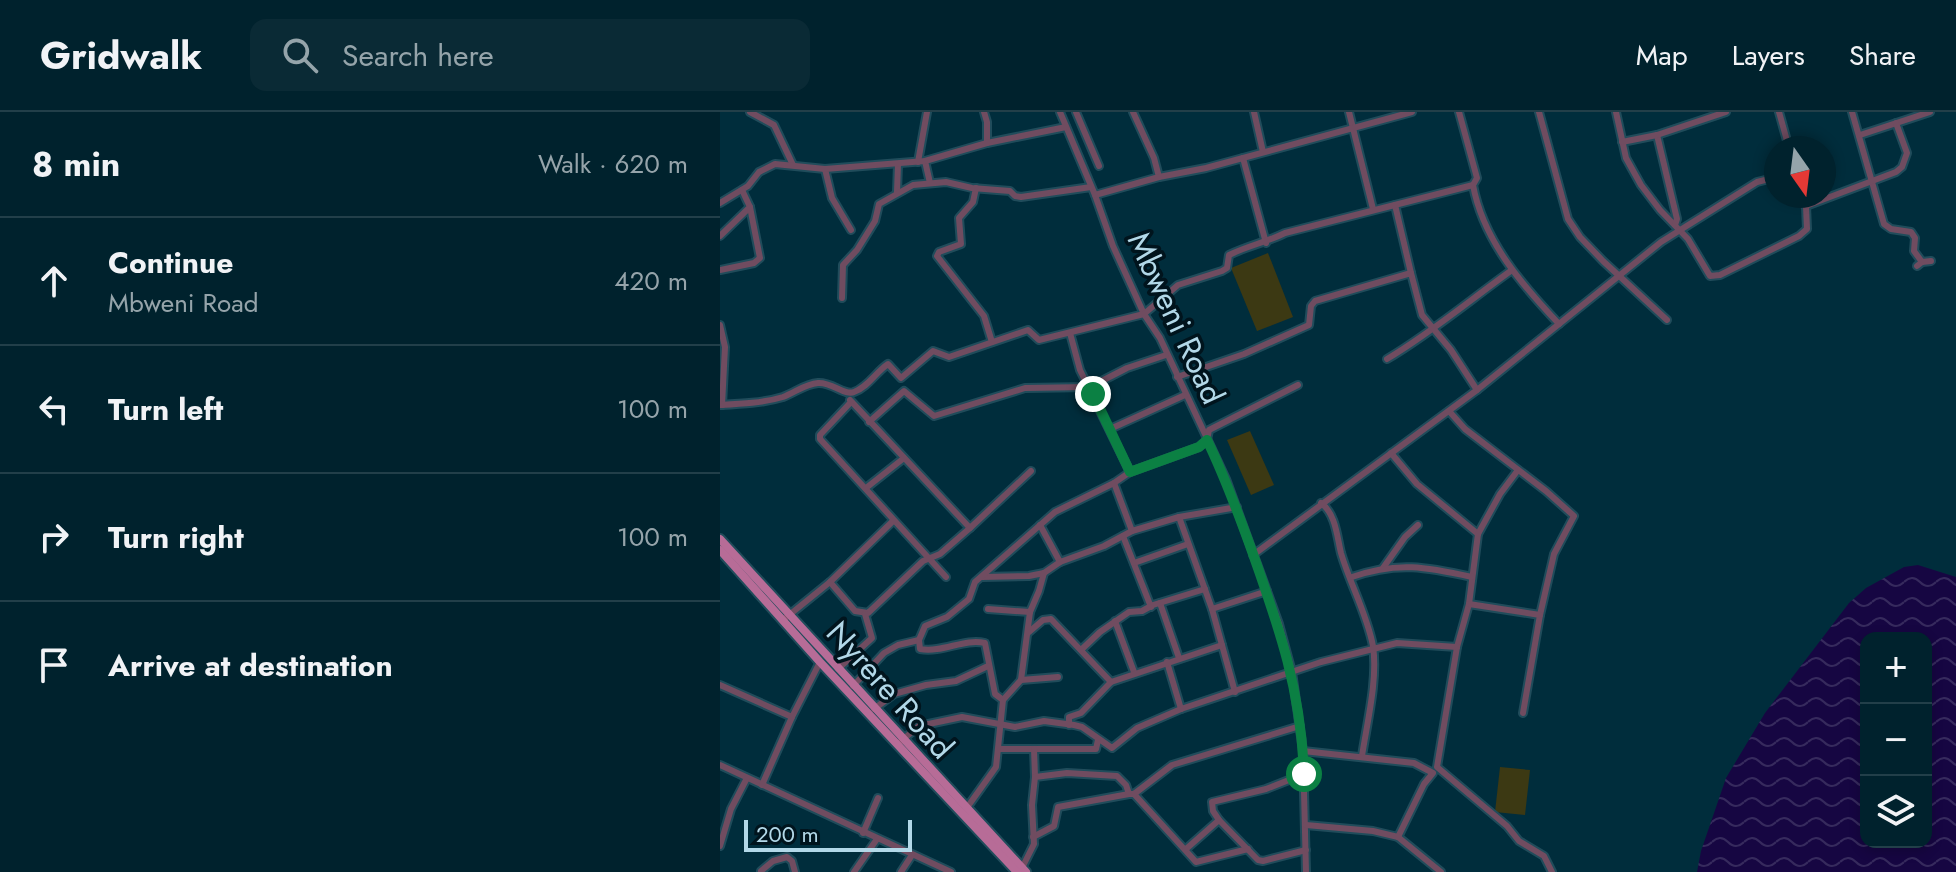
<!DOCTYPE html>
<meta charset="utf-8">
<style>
body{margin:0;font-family:Jost,sans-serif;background:#0a2a35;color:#f1f3f6}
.controls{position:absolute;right:24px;bottom:24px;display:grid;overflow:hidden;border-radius:16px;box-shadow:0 4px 12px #0003}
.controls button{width:72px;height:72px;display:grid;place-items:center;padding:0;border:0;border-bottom:2px solid #223f49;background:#00222d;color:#f1f3f6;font:40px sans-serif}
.compass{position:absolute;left:1044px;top:24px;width:72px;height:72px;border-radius:50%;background:#00222d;box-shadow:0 4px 12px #0003;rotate:166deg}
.scale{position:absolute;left:24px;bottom:20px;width:168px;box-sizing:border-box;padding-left:8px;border:4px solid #b2d8e8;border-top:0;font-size:22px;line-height:28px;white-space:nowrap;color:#b2d8e8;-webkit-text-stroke:6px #00141d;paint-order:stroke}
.stop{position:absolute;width:24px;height:24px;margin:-18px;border:6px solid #0b8043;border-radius:50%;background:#fff}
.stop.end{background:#0b8043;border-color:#fff;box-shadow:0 2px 8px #0008}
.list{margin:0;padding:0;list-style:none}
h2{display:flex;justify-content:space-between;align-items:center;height:104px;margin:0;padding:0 32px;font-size:34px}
h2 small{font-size:26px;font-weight:400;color:#95a4aa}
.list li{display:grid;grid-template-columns:52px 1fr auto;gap:24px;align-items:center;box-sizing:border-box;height:128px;padding:0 32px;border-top:2px solid #223f49}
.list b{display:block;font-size:30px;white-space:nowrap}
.list p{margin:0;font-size:26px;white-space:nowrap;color:#95a4aa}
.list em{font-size:26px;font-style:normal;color:#95a4aa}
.icon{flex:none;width:44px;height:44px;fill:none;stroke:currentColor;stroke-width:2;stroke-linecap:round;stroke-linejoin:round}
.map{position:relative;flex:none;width:1236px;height:760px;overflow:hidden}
header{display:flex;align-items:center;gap:48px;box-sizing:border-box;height:112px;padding:0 40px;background:#00222d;border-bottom:2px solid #223f49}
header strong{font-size:38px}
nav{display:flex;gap:44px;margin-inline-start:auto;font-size:28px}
.search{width:560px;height:72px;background:#0a2a35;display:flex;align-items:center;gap:20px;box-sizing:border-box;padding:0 28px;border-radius:16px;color:#95a4aa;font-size:30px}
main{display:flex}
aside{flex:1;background:#00222d}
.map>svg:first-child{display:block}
</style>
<header>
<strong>Gridwalk</strong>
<div class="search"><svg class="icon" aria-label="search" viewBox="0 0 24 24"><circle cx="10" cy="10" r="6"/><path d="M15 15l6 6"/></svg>Search here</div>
<nav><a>Map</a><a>Layers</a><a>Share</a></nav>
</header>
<main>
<aside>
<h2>8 min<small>Walk · 620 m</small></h2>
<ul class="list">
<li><svg class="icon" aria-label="ahead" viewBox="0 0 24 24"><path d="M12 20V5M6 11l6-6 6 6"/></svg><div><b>Continue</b><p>Mbweni Road</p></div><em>420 m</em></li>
<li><svg class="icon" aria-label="left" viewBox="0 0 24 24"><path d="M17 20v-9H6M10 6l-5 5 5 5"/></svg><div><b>Turn left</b></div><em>100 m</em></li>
<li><svg class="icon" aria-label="right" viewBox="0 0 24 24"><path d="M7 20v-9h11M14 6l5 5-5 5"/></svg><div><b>Turn right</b></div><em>100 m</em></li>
<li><svg class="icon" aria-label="arrive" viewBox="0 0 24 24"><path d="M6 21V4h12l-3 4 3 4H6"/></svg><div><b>Arrive at destination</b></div></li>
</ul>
</aside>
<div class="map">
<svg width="1236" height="760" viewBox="0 0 1236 760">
<defs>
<pattern id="water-waves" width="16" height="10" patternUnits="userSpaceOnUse" patternTransform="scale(2)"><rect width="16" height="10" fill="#160642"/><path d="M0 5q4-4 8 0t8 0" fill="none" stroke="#362a5d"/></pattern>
</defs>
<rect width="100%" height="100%" fill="#002d3c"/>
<g fill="#3c3913">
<path d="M548,141L573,205L537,219L511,156Z"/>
<path d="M530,319L554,373L531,383L507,328Z"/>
<path d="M780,655L810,658L805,703L775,700Z"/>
</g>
<path fill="url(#water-waves)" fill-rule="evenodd" d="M1198,453L1236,465V760H977L981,739L1006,666L1045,601L1129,491L1146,476L1184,455ZM1146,526H1206V730H1146Z"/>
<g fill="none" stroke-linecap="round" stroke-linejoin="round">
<defs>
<g id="minor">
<path d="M30,0L54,13L73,53"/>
<path d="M264,0L267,10V31"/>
<path d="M340,0L375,83L393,134L424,202L440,226L506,367L559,512L572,560L583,639L586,760"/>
<path d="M356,0L379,54"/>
<path d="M413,0L434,46L439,65"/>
<path d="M534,0L543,40"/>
<path d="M629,0L653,97"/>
<path d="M739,0L757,66L753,73C763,128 802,173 839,212"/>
<path d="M819,0L848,107L860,125L883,149L947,208"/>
<path d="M896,0L906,46L921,73L940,98L968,127L990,164L1000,163L1079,124L1087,117L1086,94"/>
<path d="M1059,0L1069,36"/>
<path d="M1132,0L1164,112L1171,117L1191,120L1195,126L1194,139L1202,150"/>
<path d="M937,23L957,107L955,113"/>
<path d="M1140,23L1210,0"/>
<path d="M902,30L937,23L1006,0"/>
<path d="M523,46L546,131"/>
<path d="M205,49L210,71"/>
<path d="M198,50L207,0"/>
<path d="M105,57L112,86L131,118"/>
<path d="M256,76L253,90L239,106L241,132L219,140L217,144L264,204L272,230"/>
<path d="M177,80L178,52"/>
<path d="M375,83L439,65L486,56L692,0"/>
<path d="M1072,84L1086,94L1176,60L1182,55L1187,41L1176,11"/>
<path d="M0,91L28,74L39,60L55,52L105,57L205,49L267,31L346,15"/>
<path d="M675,93L691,161"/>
<path d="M0,124L30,95L22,78"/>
<path d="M1197,154L1202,150L1211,149"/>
<path d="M0,158L34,151L40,146L30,95"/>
<path d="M122,186L123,153L137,138L155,109L159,92L193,73L226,70L252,76L290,79L295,84L301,85L371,75"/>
<path d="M0,213L5,235L2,293"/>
<path d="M350,221L360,258L410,360"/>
<path d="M667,247C711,221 750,188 792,158"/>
<path d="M457,265L524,242L589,213L591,194L595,189L691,161L702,203L731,238L757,278"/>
<path d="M130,288L250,416"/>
<path d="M131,290L100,323V327L226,465"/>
<path d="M0,293C21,292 43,291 63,285C76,280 85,272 98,271C112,270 125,284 134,280C148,275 156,260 168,252L181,266L213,239L229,245L308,218L319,228L424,202L458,173L502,159L507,156L509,143C527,134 547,130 565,121L753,73"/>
<path d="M729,299L745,317L826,379L854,404L834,442L820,503L803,601"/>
<path d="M149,310L184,279L214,304L305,276L370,275L407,256L446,243"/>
<path d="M390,317L465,283"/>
<path d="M671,341L697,372L758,422"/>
<path d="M798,358L780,382L758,422L749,492L737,535L717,655L787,714L799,729L824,744L832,760"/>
<path d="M394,371L412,419"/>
<path d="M146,376L184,346"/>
<path d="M601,391C616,402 617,425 621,441C630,472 647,502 653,534C658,567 647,611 642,644"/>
<path d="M459,405L492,497L515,580"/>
<path d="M320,413L340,450"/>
<path d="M403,424L431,495"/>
<path d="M533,443L757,278L941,130L1037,70L1049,67L1056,70"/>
<path d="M414,451L468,432"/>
<path d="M663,456L685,425L698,413"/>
<path d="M262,465L309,464L324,461"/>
<path d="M632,465C677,449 707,455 752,465"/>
<path d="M110,470L135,499L148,501L203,449L220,442L250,416L311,359"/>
<path d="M440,491L459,546"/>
<path d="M749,492L820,503"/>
<path d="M268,497L310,500"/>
<path d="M492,497L547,479"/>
<path d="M63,508L110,470L173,409"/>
<path d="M395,509L414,560"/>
<path d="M309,520L323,508L331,507L391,570"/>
<path d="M361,538L380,520L409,500L422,499L433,493L485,477"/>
<path d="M447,550L461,597"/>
<path d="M118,557L152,526L145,502"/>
<path d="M301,568L338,565"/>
<path d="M0,573L72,605"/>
<path d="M133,574L164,541L178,533L199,528"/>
<path d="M283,588L275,582L265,531C244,526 223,541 200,537L199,528L205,514L227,505L249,487L255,470L335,400L394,371L410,360L479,335L487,328L489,318L578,273"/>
<path d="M154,597L174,582L206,573L236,569L268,554"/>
<path d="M349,613V605L361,601L391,570L502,533"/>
<path d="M180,630L199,614L242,605L295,615L324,609L354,613L362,615L392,636L417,616L461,597L601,550L677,531L737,535"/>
<path d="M280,637H376L378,628"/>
<path d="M314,637L315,665"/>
<path d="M583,639L694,651L713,661L704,672L678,725"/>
<path d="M0,653L231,760"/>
<path d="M42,673L72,605L100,550"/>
<path d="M414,682L476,750L528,737"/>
<path d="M246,697L276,655L283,588L301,568L310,500L319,479L324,461L340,450L384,434L412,419L459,405L517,395"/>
<path d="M499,708L493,699L492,690L546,677L584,662"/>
<path d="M586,713L653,719L678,725L721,760"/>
<path d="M143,721L158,686"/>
<path d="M313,725L334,714L338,695L409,682"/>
<path d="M0,734L11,697L27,666"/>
<path d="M466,737L499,708L538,748L543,749L586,738"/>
<path d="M302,756L314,732L312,693L315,665L347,661L397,664L406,673L409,682H414L452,653L580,614"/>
<path d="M41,759L53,749L67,745L72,749L75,760"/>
<path d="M134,760L157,727"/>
<path d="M181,760L192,743"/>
</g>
<g id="major">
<path d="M0,427L306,760"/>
<path d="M0,438L100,550L297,760"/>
</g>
</defs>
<use href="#minor" stroke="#204c5b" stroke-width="10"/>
<use href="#major" stroke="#204c5b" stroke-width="12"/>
<use href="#minor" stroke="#704c60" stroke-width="6"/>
<use href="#major" stroke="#b76c97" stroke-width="8"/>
</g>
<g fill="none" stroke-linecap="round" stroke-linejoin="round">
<path stroke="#0b8043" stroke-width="10" d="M373,282L410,360L479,335L487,328C505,365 519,403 533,442C560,518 581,579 584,662"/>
</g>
<g text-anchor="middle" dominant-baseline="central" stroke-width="7" stroke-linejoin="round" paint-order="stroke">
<g font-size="32" fill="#b2d8e8" stroke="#00141d">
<text transform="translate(456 206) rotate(65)">Mbweni Road</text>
<text transform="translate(170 578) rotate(48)">Nyrere Road</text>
</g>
</g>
</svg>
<div class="controls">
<button>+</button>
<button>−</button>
<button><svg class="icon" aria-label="layers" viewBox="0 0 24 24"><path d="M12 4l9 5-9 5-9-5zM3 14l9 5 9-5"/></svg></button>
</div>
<svg class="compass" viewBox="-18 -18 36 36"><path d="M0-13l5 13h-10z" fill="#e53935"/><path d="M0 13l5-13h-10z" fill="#95a4aa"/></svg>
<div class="scale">200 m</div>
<div class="stop" style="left:584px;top:662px"></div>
<div class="stop end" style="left:373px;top:282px"></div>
</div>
</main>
